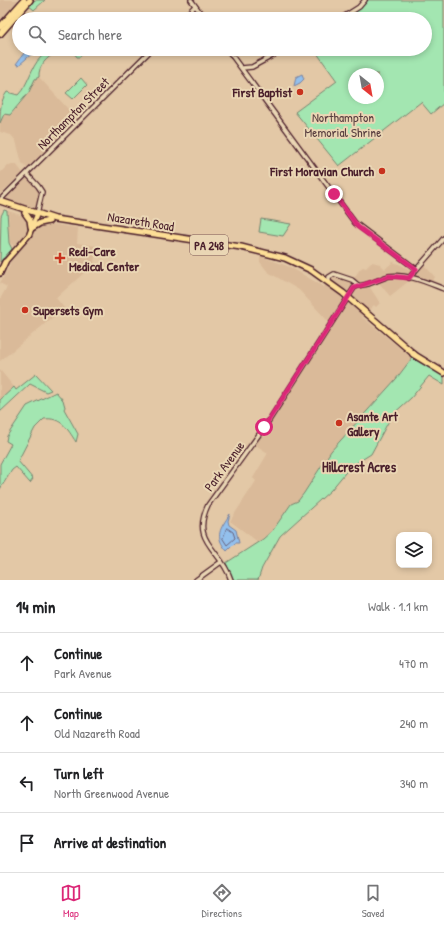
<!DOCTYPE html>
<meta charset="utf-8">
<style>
body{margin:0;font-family:"Patrick Hand",sans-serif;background:#f2f2f2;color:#202124}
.controls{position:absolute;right:12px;bottom:12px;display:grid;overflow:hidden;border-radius:8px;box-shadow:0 2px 6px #0003}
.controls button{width:36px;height:36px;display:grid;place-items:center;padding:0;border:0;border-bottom:1px solid #e0e0e0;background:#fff;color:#202124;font:20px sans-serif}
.compass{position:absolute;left:348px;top:68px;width:36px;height:36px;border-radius:50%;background:#fff;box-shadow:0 2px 6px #0003;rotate:149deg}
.stop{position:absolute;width:12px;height:12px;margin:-9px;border:3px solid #db2777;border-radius:50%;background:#fff}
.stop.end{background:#db2777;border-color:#fff;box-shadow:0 1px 4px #0008}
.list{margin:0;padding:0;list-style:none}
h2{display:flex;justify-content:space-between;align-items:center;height:52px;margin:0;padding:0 16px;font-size:17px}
h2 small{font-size:13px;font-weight:400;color:#757577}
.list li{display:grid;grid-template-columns:26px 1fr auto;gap:12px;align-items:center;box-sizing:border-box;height:60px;padding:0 16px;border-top:1px solid #e0e0e0}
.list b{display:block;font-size:15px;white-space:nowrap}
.list p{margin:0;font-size:13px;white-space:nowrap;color:#757577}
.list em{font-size:13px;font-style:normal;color:#757577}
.icon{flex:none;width:22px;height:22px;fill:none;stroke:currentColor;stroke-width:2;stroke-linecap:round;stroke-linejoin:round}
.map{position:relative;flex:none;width:444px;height:580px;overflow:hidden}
.search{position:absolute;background:#fff;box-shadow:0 2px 6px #0003;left:12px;right:12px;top:12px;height:44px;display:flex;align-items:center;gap:10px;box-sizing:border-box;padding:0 14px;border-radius:22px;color:#757577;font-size:15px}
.sheet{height:292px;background:#fff}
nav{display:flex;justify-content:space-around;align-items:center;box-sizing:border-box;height:56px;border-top:1px solid #e0e0e0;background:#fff;font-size:11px;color:#757577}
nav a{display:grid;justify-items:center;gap:2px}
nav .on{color:#db2777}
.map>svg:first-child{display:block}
</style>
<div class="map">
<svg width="444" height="580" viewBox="0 0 444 580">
<rect width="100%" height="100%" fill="#e3c8a6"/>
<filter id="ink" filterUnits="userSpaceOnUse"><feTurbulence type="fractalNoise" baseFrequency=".025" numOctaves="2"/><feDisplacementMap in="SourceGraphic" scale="8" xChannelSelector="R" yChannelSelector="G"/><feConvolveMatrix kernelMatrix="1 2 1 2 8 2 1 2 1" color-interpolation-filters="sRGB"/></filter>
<g filter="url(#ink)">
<g fill="#daba99">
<path d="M0,0H18L0,21Z"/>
<path d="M39,77L77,119L27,168L22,163L16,141L11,135L0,132V123L4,114L11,115L29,92L35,79Z"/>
<path d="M16,164L23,173L0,194V173L8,165Z"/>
<path d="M27,174L42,192L37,214L7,202L6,199V196Z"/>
<path d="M8,211L27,217L29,226L45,223L78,228L77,243L96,246L94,264L56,298L64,308L0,361V299L7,287L0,283L10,265L9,262L19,250L10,243Z"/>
<path d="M260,256L290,267L324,287L333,275L349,281L354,278L360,269L363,267L366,268L372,262L380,264L385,269L393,262L401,265L417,274L424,265L435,277L429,286L409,281L390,296L379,283L369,286L380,303L376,307L374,305L362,317L412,358L396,380L331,451L304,493L298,501L291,504L273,530L258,542L230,521L256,481L253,478L268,453L254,444L299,378L328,321L299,290L268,272L260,262Z"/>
<path d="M0,370L14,387L0,399Z"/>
</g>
<g fill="#a3e6b1" stroke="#76826e" fill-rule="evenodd">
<path d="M35,0H45L34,10L28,5Z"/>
<path d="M368,0H444V103L431,114L421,102L339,166L295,112L337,81L314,49H425V19H341L360,8ZM354,74H378V98H354Z"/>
<path d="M51,49H58L57,52C47,57 38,66 39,77L35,79L29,92L10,115L4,114L0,123C0,112 0,101 7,92L18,95C29,84 30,68 41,57C44,54 48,52 51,49Z"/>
<path d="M71,49H84V50L80,57H77Z"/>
<path d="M81,78L87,85L73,99L66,93Z"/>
<path d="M4,210L7,211L9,243L12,249L0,262L1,216Z"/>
<path d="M261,219L291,224L283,236L259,232Z"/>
<path d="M412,358L444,376V385L429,376L411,398L392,415L371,454L350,467L331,490L280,536L262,568L258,580H233L226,563L263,539L273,530L291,504L298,501L304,493L331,451L396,379Z"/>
<path d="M36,374L51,390L46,392L30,384L0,412V400L14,387L16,390Z"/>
<path d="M56,392L63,400L65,407L64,409L78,434L76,442C67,428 61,417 44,419L35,428L18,461L33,479L30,483L16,467L12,470L0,489V464L11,444L6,441L7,436L27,406Z"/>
</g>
<g fill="#93c0ed" stroke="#76809f">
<path d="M27,49H35V51L19,65L16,64Z"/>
<path d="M302,74L304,79L300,83L294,86L296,77Z"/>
<path d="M230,514L228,521L229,525L236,530L239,543H235L227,551C214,536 220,529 230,514Z"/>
</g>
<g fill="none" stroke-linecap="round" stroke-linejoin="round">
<path stroke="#675f79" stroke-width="1" d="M227,528L233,532L235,538L227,545L223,539Z"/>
<defs>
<g id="secondary">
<path d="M191,0L205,19"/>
<path d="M182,19L195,6"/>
<path d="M340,19L359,7L365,0"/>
<path d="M227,49L355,223L416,269"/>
<path d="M242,68L252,67L285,49"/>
<path d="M27,174L38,186L42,192L37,214"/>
<path d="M0,200L152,49"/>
<path d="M409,278L444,238"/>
<path d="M329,282V277L334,274L352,280L358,285"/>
<path d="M196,580L221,562"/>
<path d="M231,580C221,548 190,543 208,505L268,422L354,288C358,284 363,286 368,284C375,282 382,278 389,276C407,273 428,283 444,289"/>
</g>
<path id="primary" d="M5,262L29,235L37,214"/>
<g id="highway">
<path d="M0,27L24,0"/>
<path d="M0,34L30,0"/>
<path d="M0,201L55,219L241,247L285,258L311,270L343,293L415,355"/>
<path d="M25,213L30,220L31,227"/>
<path d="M32,228L40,223L49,221"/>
<path d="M0,273L5,262"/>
<path d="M413,354L444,373"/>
</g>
</defs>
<use href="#secondary" stroke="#4a1f2b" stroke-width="6"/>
<use href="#primary" stroke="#4a1f2b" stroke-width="7"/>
<use href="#highway" stroke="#4a1f2b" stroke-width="8"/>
<use href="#secondary" stroke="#ead6b4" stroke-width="3.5"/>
<use href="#primary" stroke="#fdde96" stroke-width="4"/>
<use href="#highway" stroke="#fdde96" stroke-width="5"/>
</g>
</g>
<g fill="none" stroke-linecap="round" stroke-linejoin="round" filter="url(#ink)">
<path stroke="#db2777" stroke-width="5" d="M264,427L354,288L389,276L409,278L416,269L358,227L334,194"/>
</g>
<g fill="#c8321e" stroke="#ead6b4" stroke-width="1.5">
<circle cx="300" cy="92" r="4"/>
<circle cx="382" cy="171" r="4"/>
<path d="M58 252h4v4h4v4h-4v4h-4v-4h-4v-4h4z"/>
<circle cx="25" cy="310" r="4"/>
<circle cx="339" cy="423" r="4"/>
</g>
<g text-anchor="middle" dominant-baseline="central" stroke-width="4" stroke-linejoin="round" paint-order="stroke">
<rect fill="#ead6b4" stroke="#7a5654" stroke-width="1" x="190" y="235" width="38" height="20" rx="3"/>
<g font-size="12" font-weight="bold" fill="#4a1f2b">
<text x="209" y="245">PA 248</text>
</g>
<g font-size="13" font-weight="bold" fill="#4a1f2b" stroke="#ead6b4" text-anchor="start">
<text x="292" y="92" text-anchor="end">First Baptist</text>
<text x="374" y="171" text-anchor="end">First Moravian Church</text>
<text x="69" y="251">Redi-Care<tspan x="69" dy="15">Medical Center</tspan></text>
<text x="33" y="310">Supersets Gym</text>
<text x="347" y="416">Asante Art<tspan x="347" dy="15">Gallery</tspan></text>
</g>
<g font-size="13" fill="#4a1f2b" stroke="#ead6b4">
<text transform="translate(73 113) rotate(-45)">Northampton Street</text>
<text transform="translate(141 221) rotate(9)">Nazareth Road</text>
<text transform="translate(224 466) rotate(-54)">Park Avenue</text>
</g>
<g font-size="13" fill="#573d3f" stroke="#ead6b4">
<text x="343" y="117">Northampton<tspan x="343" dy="15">Memorial Shrine</tspan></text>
</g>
<g font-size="14" font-weight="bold" fill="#4a1f2b" stroke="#ead6b4">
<text x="359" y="466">Hillcrest Acres</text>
</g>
</g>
</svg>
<div class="controls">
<button><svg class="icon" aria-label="layers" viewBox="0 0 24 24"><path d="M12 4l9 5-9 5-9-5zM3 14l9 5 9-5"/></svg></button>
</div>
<svg class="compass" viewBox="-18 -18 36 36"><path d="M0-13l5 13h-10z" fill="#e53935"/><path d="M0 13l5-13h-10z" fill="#757577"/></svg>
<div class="stop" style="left:264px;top:427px"></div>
<div class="stop end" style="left:334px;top:194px"></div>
<div class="search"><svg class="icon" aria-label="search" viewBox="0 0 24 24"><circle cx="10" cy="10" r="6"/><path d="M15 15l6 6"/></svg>Search here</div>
</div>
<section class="sheet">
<h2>14 min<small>Walk · 1.1 km</small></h2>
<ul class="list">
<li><svg class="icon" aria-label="ahead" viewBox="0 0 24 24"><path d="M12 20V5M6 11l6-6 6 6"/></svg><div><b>Continue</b><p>Park Avenue</p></div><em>470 m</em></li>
<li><svg class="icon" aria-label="ahead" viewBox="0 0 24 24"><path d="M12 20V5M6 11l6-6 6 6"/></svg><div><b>Continue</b><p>Old Nazareth Road</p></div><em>240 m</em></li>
<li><svg class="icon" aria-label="left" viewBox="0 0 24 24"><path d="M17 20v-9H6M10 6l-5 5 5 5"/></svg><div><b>Turn left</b><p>North Greenwood Avenue</p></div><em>340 m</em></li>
<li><svg class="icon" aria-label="arrive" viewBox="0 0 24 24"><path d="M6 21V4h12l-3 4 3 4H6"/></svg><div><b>Arrive at destination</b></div></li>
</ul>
</section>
<nav>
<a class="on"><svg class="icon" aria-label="map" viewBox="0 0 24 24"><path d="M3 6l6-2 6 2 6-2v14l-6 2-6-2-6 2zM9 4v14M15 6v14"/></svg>Map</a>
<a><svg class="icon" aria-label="directions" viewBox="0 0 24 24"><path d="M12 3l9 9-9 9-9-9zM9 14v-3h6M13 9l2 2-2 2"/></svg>Directions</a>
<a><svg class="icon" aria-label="saved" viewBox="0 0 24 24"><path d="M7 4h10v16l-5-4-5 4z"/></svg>Saved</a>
</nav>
